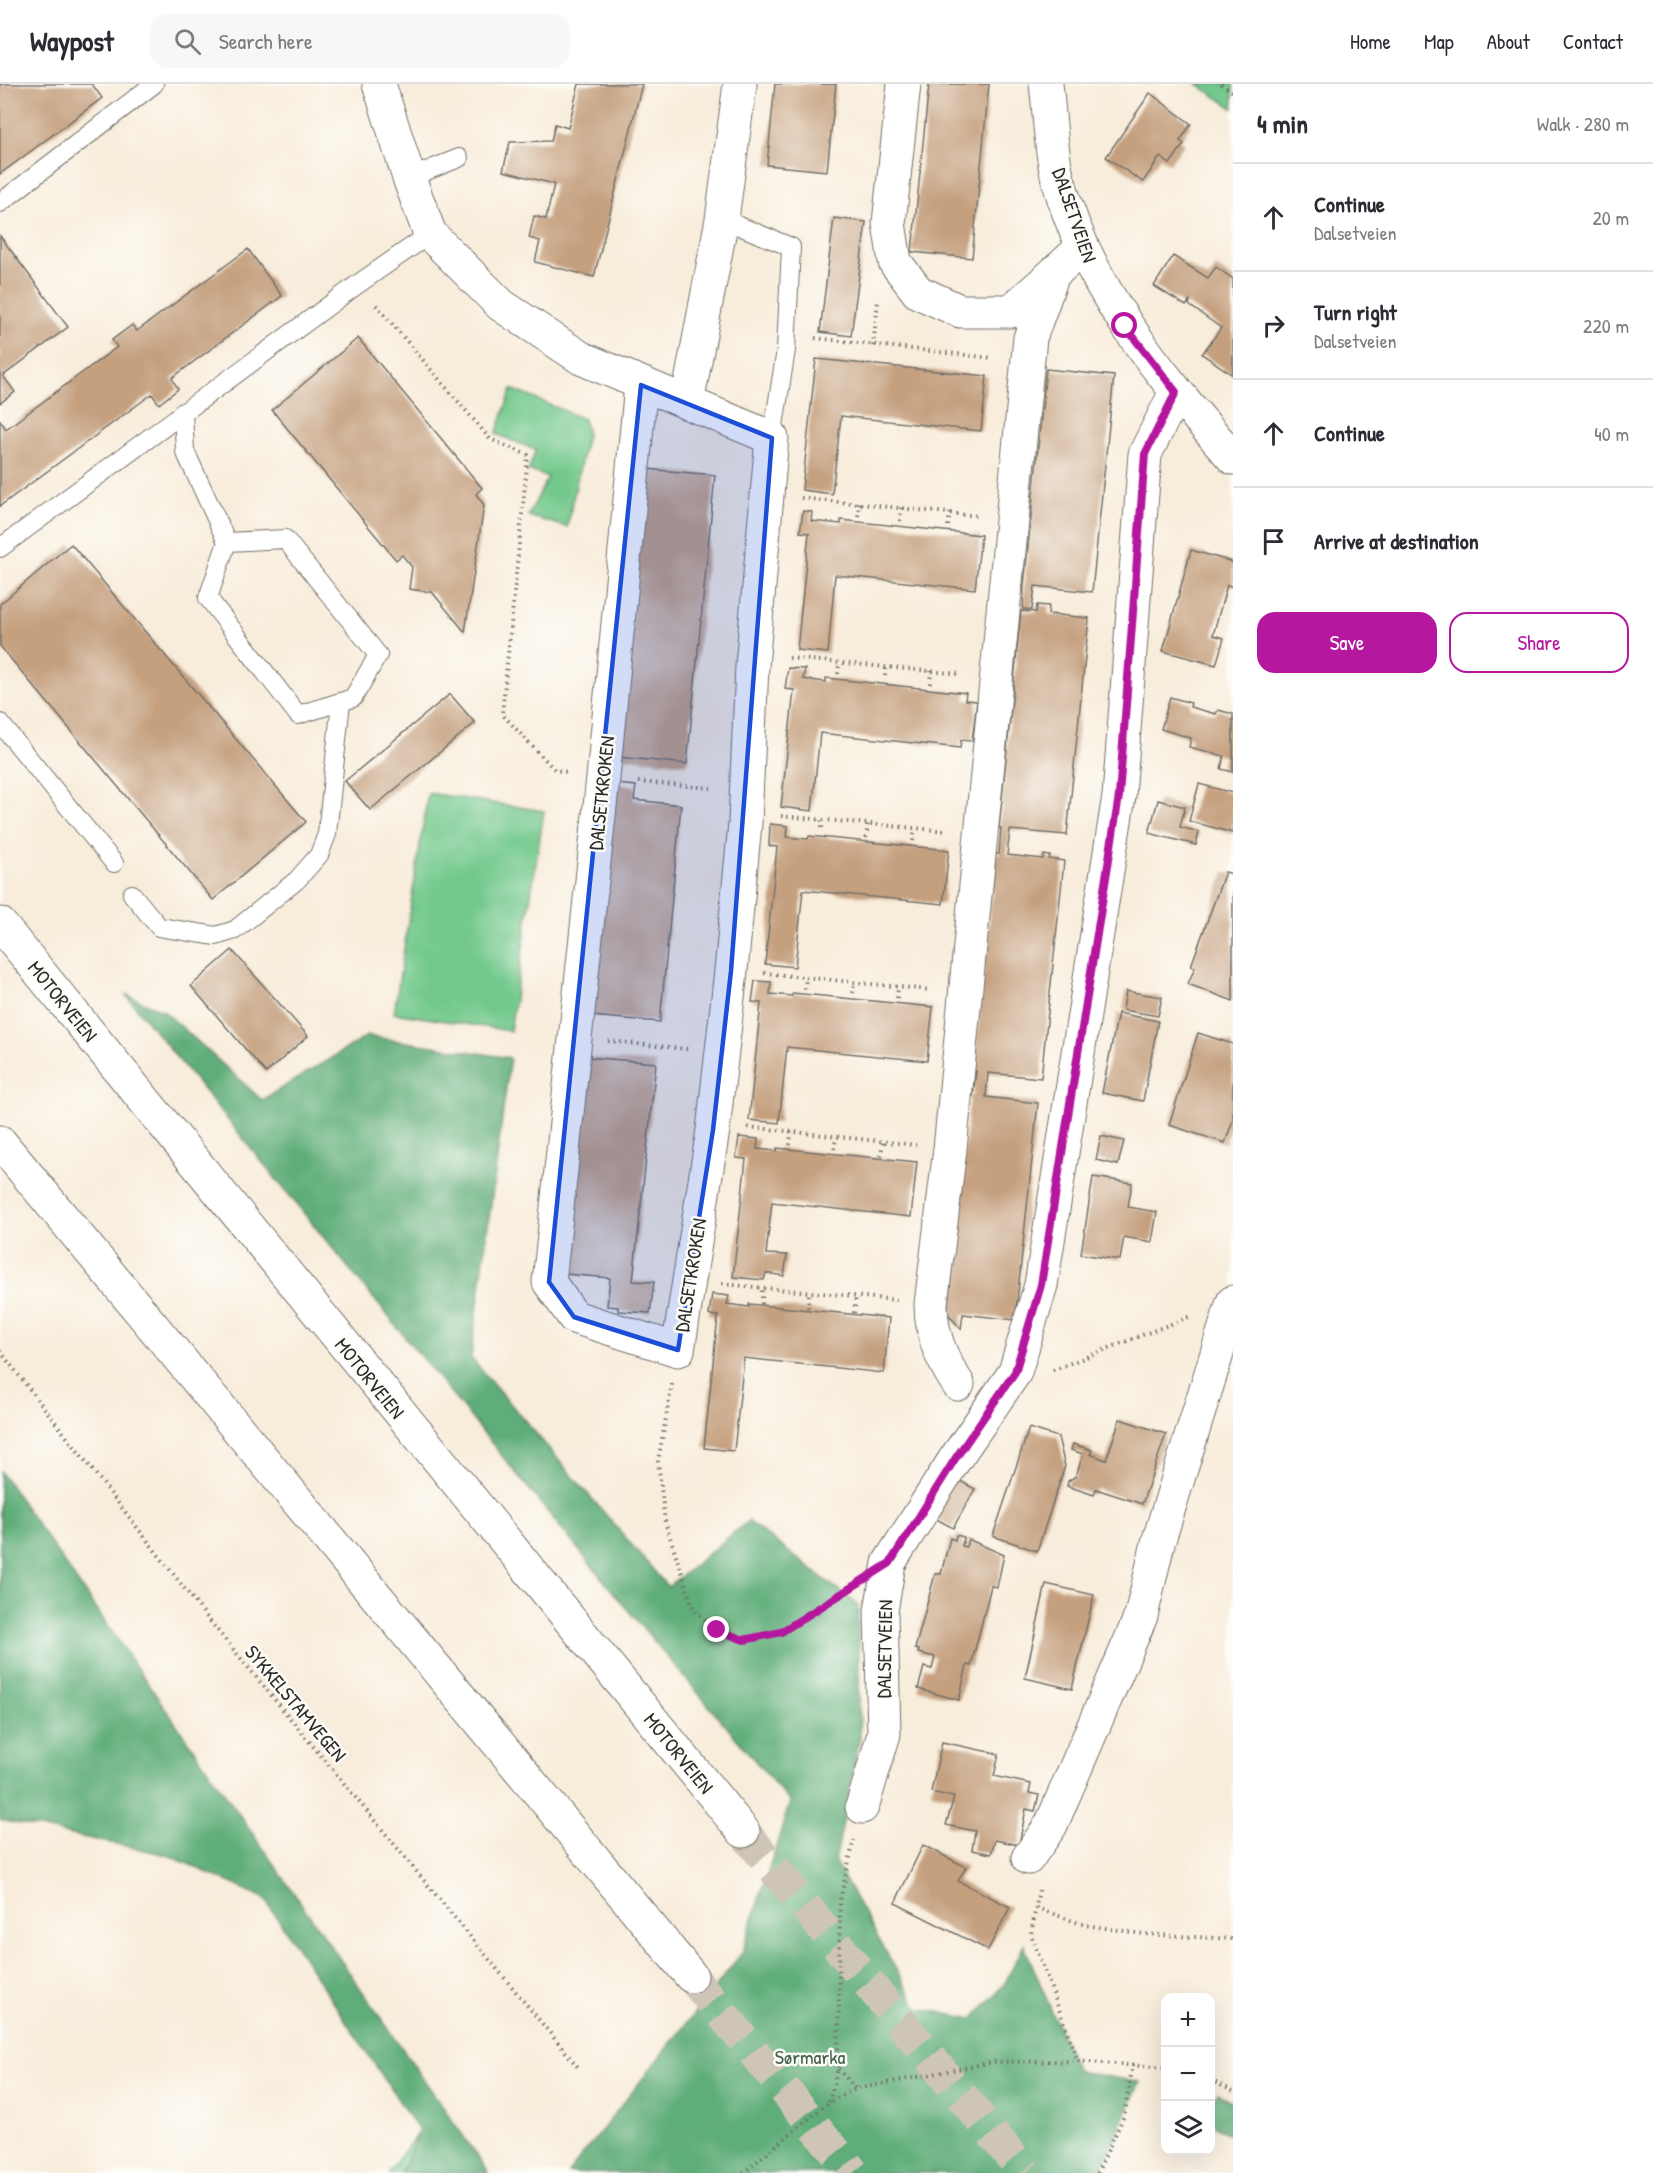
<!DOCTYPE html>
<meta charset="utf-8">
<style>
body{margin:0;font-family:"Patrick Hand",sans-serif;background:#f7f7f7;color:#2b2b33}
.controls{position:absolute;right:18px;bottom:18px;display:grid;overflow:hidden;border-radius:12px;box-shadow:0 6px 24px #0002}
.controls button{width:54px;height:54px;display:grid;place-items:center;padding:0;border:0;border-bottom:2px solid #e1e1e2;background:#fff;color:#2b2b33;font:30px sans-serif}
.stop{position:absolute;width:18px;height:18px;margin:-14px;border:4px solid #b5179e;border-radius:50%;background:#fff}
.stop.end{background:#b5179e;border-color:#fff;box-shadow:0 2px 6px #0008}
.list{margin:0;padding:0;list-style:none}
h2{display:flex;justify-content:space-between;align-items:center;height:78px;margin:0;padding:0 24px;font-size:26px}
h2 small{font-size:20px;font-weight:400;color:#7c7c81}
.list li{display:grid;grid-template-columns:39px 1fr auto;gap:18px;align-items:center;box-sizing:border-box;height:108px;padding:0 24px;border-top:2px solid #e1e1e2}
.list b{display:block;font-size:22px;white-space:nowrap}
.list p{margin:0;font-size:20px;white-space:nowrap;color:#7c7c81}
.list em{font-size:20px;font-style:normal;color:#7c7c81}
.actions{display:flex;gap:12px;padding:18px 24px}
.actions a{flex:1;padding:14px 0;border:2px solid #b5179e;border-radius:18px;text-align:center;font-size:21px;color:#b5179e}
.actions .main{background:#b5179e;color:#fff}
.icon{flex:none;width:33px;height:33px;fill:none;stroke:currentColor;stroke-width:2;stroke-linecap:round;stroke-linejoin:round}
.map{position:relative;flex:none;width:1233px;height:2089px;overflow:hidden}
header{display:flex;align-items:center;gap:36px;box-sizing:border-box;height:84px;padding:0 30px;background:#fff;border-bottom:2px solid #e1e1e2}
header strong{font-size:28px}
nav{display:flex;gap:33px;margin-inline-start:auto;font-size:21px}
.search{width:420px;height:54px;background:#f7f7f7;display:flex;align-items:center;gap:15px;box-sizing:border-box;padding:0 21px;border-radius:18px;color:#7c7c81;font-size:22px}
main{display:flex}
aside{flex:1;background:#fff}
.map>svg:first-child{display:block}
</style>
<header>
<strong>Waypost</strong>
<div class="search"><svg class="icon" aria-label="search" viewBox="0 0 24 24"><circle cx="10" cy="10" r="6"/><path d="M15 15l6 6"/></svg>Search here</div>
<nav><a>Home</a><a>Map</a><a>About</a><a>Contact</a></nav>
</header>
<main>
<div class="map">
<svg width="1233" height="2089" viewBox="0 0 1233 2089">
<rect width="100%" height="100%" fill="#fdfcf7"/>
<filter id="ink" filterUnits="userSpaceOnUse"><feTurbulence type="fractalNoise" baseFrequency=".0167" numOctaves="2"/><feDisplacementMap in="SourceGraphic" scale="12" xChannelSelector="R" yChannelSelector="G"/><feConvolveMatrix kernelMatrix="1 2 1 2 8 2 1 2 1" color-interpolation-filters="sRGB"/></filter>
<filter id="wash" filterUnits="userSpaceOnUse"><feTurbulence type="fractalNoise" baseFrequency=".008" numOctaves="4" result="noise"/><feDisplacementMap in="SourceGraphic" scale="24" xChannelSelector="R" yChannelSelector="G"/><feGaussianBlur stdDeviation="1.35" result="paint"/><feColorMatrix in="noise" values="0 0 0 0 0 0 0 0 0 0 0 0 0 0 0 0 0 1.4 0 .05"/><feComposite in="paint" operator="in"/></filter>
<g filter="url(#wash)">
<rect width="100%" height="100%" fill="#f8ecda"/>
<g fill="#73c98d" stroke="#4f7a5c" stroke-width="1.5">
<path d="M1197,0H1233V24Z"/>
<path d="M512,305L584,335L587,350L567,443L528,432L548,393L528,386L536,366L496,350Z"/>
<path d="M428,709L544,727L510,947L394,929Z"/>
<path d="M419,2047L401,2089H388Z"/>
</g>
<g fill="#5ead78" stroke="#446c52" stroke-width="1.5">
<path d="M125,910L165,928L262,1016L367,952L510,974L471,1274L668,1503L748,1437L858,1521L860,1654L835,1778L918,1924L973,1935L1005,1899L1024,1861L1077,1987L1140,1998L1100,2089H568L742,1869L790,1718L622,1519Z"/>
<path d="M0,1387L489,2089H401L419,2047L264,1814L168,1771L0,1736Z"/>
<path d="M1217,2009L1233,2019V2053L1211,2039V2016Z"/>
</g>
<g id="blocks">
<g fill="#c5a07f">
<path d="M0,0H92L102,14L0,90Z"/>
<path d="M579,0H642L594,193L535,178L540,157L529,154L534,132L546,135L554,100L503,87L510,58L551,57L555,40L568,44Z"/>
<path d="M775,0H836L827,87L767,81Z"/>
<path d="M929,0H989L972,174L912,168Z"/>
<path d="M1150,9L1191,40L1180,57L1184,60L1170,80L1160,73L1143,98L1106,73Z"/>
<path d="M834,134L866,138L851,252L820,248Z"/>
<path d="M0,152L68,243L3,292L15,308L0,319Z"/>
<path d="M248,165L282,212L172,294L178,305L159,320L152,310L0,422V336L6,345L117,263L112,256L132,241L137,247Z"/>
<path d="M1173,172L1208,194L1216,183L1233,195V291L1202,270L1221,244L1189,221L1190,216L1186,222L1154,202Z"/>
<path d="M358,254L482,404L476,410L484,421L465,548L432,508L409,505L412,483L402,471L396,476L272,326Z"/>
<path d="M816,275L987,292L981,347L841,332L832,410L802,406Z"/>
<path d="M1046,285L1114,292L1092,508L1035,502L1032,526L1023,525L1024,502Z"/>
<path d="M646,385L715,391L687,680L618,673Z"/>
<path d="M803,427L812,428L811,437L841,440V436L981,451L975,505L835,491L828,569L797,566L809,449L800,448Z"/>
<path d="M71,460L306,738L213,816L0,562V520Z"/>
<path d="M1191,466L1233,478V503L1227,501L1213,551L1224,554L1216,581L1163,567Z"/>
<path d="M1037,521L1049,522L1048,530L1089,534L1067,751L1010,746L1007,771L1043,775L1044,771L1050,772L1049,775L1064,777L1041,994L988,989L986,1013L1038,1019L1015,1236L963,1230L961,1245L947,1229L970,1012H973L976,987H973L996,770H999L1001,744H999L1021,527L1036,528Z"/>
<path d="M788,584L805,585L803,595L826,598V594L966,609L965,616L977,617L972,657L961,656L960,664L820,649L812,727L781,723L794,606L785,605Z"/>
<path d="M450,610L475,639L370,726L345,697Z"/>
<path d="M1170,613L1191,619L1190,623L1216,630L1218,626L1233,630V688L1221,685L1224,672L1189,663L1191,654L1161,645Z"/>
<path d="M616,700L636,702L634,716L681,721L660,938L591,932Z"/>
<path d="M1199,700L1233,709V749L1189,737Z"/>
<path d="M1158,716L1185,723L1180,743L1199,748L1196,761L1149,749Z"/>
<path d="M770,740L788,742L787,753L808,755L809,752L949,766L943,820L803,806L795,883L765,880L777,763L769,762Z"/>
<path d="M1225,788L1233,790V917L1188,900L1195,883L1191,882Z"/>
<path d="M232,866L308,952L266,989L191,902Z"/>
<path d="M755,897L771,898L770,910L792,912L793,909L933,923L927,977L787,963L779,1039L749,1036L761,919L752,918Z"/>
<path d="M1126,907L1162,913L1158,932L1123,926Z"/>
<path d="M1118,929L1158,937L1143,1017L1102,1009Z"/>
<path d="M1198,949L1233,960V1036L1225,1059L1169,1041Z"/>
<path d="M587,973L656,979L633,1197L654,1198L650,1229L618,1227V1223L607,1222L610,1194L565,1190Z"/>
<path d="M1101,1052L1124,1057L1118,1081L1096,1076Z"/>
<path d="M739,1053L758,1055L757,1065L777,1067V1064L917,1078L911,1133L772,1118L766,1170L787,1171L784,1192L766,1189L764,1196L733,1193L746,1075L736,1074Z"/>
<path d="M1093,1093L1132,1099L1128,1123L1157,1128L1152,1158L1124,1153L1120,1176L1081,1170Z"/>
<path d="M712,1210L729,1212L727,1220L749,1223V1220L889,1234L884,1289L744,1274L734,1367L704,1364L718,1232L709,1231Z"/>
<path d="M1120,1335L1166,1350L1142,1420L1096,1405L1094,1411L1067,1402L1068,1397L1076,1392L1083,1370L1071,1366L1073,1360L1092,1366L1090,1370L1106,1376Z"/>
<path d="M1029,1344L1058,1353L1065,1382L1037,1467L993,1452Z"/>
<path d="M951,1392L975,1405L953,1444L929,1431Z"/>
<path d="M956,1451L964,1453L962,1462L966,1463L968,1455L1004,1471L997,1503L991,1502L971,1582L967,1581L959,1616L918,1605L924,1583L932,1585L935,1573L918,1569L919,1566L915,1565L935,1490H941L950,1454L955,1456Z"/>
<path d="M1046,1500L1094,1511L1072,1605L1025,1594Z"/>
<path d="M942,1658L999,1670L994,1692L1031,1700L1029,1709L1039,1711L1035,1727L1026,1725L1019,1761L995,1756L991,1770L972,1766L975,1747L946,1741L954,1713L931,1708Z"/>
<path d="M923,1761L966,1783L958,1797L1010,1823L988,1866L895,1819Z"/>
</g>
</g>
</g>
<g filter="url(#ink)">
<use href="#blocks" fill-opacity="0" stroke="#736f68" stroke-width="1.5"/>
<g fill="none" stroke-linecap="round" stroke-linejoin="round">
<g stroke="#cfc5b7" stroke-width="33" stroke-dasharray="33 16" stroke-linecap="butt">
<path d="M743,1747L1025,2089"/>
<path d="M691,1892L853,2089"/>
</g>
<defs>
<g id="service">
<path d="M409,94L459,74"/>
<path d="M0,119L154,0"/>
<path d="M722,135L791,163L786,266L772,354"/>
<path d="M183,328L185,367L227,458L208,514L298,631L353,614L378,571L285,455L227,458"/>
<path d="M0,464L358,200L430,150"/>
<path d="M0,639L114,779"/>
<path d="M132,810L159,843L216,852L235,846L297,796L319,771L327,750L341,618"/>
</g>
<g id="minor">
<path d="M379,0L409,94L430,150L501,221L581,274L772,354L752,582L745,739L731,887L713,1046L678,1266L574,1233L549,1198L603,694L641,301"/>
<path d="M904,0L889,139L895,178L918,208L960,227H1011L1051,192"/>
<path d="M1046,0C1050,31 1050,65 1058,95C1088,206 1159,289 1233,374"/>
<path d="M687,319L722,135L740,0"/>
<path d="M958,1300C941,1274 931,1251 931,1220L950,1065L1030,254L1053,190L1082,164"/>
<path d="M862,1723L884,1650L881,1527L889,1479L955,1375L1015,1288L1041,1201L1119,712L1145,370L1176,308"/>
<path d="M1028,1774L1051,1741L1141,1532L1158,1459L1233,1218"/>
</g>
<g id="motorway">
<path d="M0,840L743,1747"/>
<path d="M0,1058L691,1892"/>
</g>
</defs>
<use href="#service" stroke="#736f68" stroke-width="20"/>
<use href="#minor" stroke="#736f68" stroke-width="35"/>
<use href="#motorway" stroke="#736f68" stroke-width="35"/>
<g stroke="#736f68" stroke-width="4" stroke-dasharray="1.5 4.5" stroke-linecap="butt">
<path d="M1221,0L1233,8"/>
<path d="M376,221L490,355L528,371L502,630L555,686L568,688"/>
<path d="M815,254L992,274"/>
<path d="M873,262L878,217"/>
<path d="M801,414L978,432"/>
<path d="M858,432L859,418"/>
<path d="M900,437L901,423"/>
<path d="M948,442L950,429"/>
<path d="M789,574L961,590"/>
<path d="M838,590L839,578"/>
<path d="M885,592L886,583"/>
<path d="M930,600L931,587"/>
<path d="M638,698L711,704"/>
<path d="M781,732L947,747"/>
<path d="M822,744V736"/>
<path d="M866,754L868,740"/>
<path d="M913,757L915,745"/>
<path d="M764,889L930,906"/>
<path d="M805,905L806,893"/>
<path d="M853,909L855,898"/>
<path d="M897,914L898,902"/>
<path d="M608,957L687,965"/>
<path d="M748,1043L916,1061"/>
<path d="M790,1061L791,1048"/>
<path d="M834,1065L836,1053"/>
<path d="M881,1072L883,1057"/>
<path d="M722,1200L897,1216"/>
<path d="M762,1220V1204"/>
<path d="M808,1224L809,1208"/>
<path d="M854,1229L856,1213"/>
<path d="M0,1267L209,1536L578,1983"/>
<path d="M1053,1286L1191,1232"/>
<path d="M672,1300L658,1377L665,1438L694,1526L717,1546L744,1556L781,1548L848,1505"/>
<path d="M1039,1806L1031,1850L1078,1977"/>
<path d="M1036,1824L1085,1841L1143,1850L1233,1855"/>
<path d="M838,1985L856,2005"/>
<path d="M1210,1996L1233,2007"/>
<path d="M829,2018L838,1984L840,1816L854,1756"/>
<path d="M743,2089L829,2018L856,2005L994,1978L1078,1977L1166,1984"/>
<path d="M1097,2089L1124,2032L1133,1980"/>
</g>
<use href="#service" stroke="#fff" stroke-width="18"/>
<use href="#minor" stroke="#fff" stroke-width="33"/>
<use href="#motorway" stroke="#fff" stroke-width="33"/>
</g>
</g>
<g fill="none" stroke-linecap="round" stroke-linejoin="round" filter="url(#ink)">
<path stroke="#b5179e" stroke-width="8" d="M717,1546L744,1556L781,1548L890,1479L955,1375L1015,1288L1041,1201L1119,712L1145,370L1176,308L1125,242"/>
</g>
<path fill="#1d4ed8" fill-opacity="0.2" stroke="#1d4ed8" stroke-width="4.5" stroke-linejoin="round" d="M641,301L772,354L731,887L713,1046L678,1266L574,1233L549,1198Z"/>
<g text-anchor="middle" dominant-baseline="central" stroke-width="5" stroke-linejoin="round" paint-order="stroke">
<g font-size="20" fill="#2b2b2b" stroke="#fdfcf7">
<text transform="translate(1075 131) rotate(71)">DALSETVEIEN</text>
<text transform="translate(601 709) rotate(-84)">DALSETKROKEN</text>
<text transform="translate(63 917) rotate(51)">MOTORVEIEN</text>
<text transform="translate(690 1191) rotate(-81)">DALSETKROKEN</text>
<text transform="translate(370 1294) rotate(51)">MOTORVEIEN</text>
<text transform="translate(884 1565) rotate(-89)">DALSETVEIEN</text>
<text transform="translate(296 1619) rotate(50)">SYKKELSTAMVEGEN</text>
<text transform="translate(679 1669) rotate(51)">MOTORVEIEN</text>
</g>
<g font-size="20" fill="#44624d" stroke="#fdfcf7">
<text x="810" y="1972">Sørmarka</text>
</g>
</g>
</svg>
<div class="controls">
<button>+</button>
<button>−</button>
<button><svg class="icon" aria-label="layers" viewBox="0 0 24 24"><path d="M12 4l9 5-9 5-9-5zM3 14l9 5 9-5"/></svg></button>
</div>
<div class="stop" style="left:1125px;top:242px"></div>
<div class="stop end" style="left:717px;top:1546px"></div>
</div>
<aside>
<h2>4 min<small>Walk · 280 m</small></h2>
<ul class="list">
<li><svg class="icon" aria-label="ahead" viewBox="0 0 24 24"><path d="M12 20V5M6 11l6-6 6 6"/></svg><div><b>Continue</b><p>Dalsetveien</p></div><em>20 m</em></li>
<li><svg class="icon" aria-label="right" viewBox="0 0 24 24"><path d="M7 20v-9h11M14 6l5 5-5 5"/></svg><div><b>Turn right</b><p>Dalsetveien</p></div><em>220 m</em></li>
<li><svg class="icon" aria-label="ahead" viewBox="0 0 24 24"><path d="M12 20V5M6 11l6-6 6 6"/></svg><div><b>Continue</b></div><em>40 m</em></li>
<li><svg class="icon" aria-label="arrive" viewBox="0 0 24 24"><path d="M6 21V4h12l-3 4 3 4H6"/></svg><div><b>Arrive at destination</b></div></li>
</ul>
<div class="actions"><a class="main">Save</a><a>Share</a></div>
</aside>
</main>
